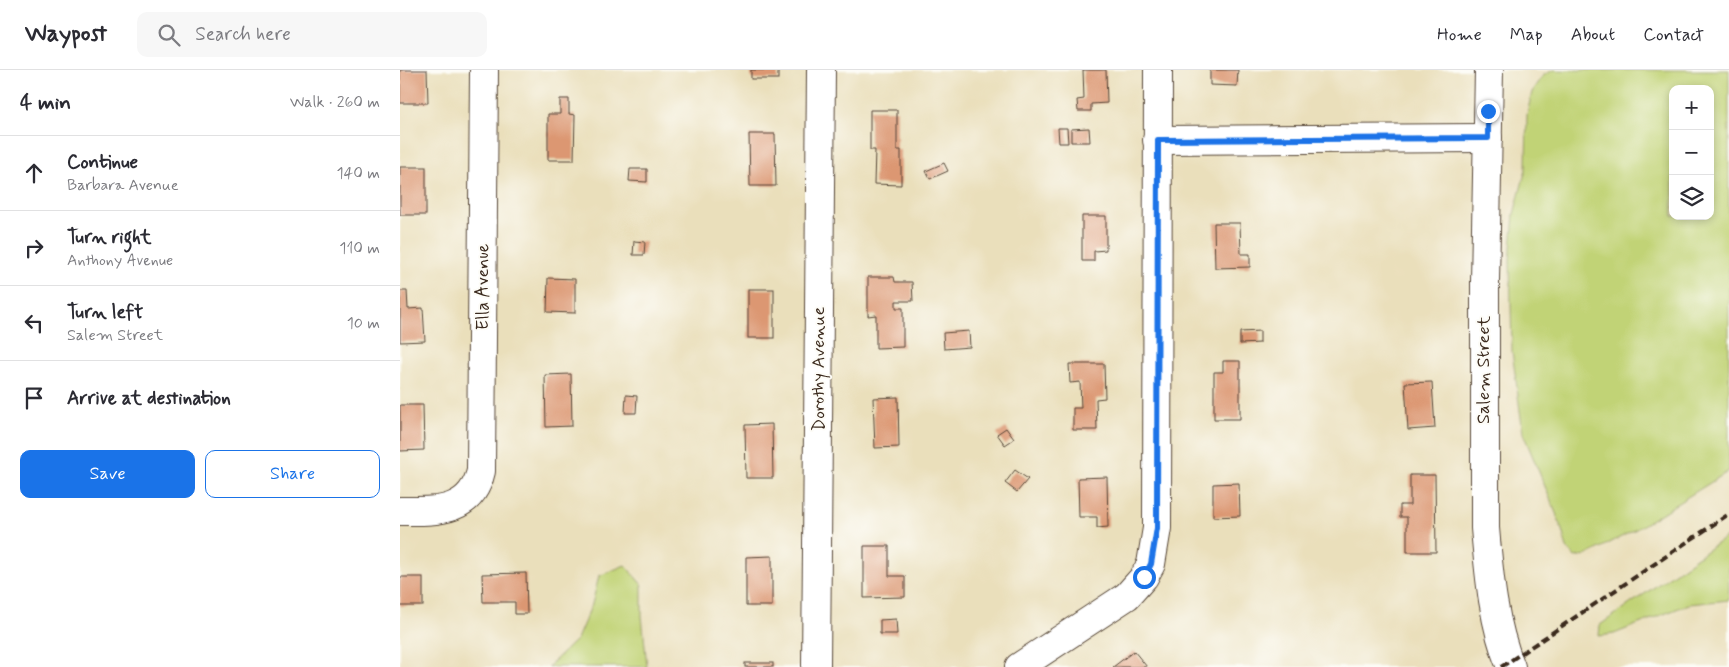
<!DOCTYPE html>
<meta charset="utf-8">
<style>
body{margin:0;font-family:Mynerve,sans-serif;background:#f7f7f7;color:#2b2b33}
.controls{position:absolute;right:15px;top:15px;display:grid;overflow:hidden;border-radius:10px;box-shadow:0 2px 8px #0003}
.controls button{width:45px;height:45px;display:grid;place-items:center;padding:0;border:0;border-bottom:1px solid #e1e1e2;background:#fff;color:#2b2b33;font:25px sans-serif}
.stop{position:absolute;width:15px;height:15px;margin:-11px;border:4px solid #1a73e8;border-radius:50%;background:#fff}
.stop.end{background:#1a73e8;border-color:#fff;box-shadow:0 1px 5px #0008}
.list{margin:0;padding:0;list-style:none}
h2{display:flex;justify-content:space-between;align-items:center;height:65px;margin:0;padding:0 20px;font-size:21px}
h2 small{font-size:16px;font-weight:400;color:#7c7c81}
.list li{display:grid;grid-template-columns:32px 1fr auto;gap:15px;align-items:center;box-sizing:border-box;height:75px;padding:0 20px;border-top:1px solid #e1e1e2}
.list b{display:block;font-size:19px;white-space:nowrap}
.list p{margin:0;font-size:16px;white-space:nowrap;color:#7c7c81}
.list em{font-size:16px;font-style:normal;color:#7c7c81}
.actions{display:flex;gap:10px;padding:15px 20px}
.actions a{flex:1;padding:11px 0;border:1px solid #1a73e8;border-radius:10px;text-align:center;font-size:18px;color:#1a73e8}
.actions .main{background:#1a73e8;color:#fff}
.icon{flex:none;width:28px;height:28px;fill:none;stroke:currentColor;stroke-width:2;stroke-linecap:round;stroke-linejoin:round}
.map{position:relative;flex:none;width:1329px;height:597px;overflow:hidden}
header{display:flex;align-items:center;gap:30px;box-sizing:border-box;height:70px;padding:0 25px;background:#fff;border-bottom:1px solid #e1e1e2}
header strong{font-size:24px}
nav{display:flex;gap:28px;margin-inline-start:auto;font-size:18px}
.search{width:350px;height:45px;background:#f7f7f7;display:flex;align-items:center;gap:12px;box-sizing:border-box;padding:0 18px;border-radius:10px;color:#7c7c81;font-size:19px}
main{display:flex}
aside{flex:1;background:#fff}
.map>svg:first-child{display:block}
</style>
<header>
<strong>Waypost</strong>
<div class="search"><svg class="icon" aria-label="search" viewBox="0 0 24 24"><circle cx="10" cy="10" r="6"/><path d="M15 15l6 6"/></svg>Search here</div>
<nav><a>Home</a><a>Map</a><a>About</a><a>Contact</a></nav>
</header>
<main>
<aside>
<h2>4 min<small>Walk · 260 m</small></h2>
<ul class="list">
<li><svg class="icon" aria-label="ahead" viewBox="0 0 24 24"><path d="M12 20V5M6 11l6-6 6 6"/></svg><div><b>Continue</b><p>Barbara Avenue</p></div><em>140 m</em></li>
<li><svg class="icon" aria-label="right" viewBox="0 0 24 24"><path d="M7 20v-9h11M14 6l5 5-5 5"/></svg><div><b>Turn right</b><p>Anthony Avenue</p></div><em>110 m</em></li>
<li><svg class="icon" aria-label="left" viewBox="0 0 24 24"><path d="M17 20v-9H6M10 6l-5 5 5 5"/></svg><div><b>Turn left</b><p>Salem Street</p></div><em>10 m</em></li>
<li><svg class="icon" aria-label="arrive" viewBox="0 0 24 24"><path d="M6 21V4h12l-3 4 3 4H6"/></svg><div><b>Arrive at destination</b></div></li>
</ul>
<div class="actions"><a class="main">Save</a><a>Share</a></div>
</aside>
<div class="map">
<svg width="1329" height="597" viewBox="0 0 1329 597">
<rect width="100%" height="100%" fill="#fdfcf7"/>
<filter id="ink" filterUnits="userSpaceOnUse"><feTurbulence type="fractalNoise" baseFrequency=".02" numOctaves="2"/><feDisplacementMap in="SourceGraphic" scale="10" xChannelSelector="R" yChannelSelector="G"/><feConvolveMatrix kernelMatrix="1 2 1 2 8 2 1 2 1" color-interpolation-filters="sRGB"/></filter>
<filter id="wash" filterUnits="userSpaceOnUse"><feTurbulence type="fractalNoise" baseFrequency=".0096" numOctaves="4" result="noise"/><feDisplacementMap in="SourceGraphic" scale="20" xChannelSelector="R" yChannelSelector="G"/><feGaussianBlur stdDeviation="1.12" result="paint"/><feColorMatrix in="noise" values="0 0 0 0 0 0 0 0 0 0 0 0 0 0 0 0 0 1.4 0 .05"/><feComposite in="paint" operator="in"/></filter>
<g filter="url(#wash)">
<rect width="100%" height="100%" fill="#eadfbb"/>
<g fill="#c1d376" stroke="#7e7e4a" fill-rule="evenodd">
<path d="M1153,0H1329V401L1238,458L1187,485L1175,487L1167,478L1160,453L1123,363L1112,281L1110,190L1114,144L1126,99L1127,44L1132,22L1144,5ZM1273,19H1310V146H1273Z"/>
<path d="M1329,465V530L1289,534L1214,564L1199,566L1200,555Z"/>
<path d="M225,495L242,515V546L247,597H148L177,569L192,534L199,506Z"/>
</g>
<g id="blocks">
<g fill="#dc9772">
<path d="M0,0H27L28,33H0Z"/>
<rect x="351" y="0" width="27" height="9"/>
<path d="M683,0H706L707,33L691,34V41H678L677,30L684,29Z"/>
<path d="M810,0H838L837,16L810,15Z"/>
<path d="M160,29H169V44L175,45L174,90H148V44H160Z"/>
<path d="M470,40H497V80H501V115L474,114L475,80H470Z"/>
<path d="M658,58H667L668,73H659Z"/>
<path d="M689,58L690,72H671V59Z"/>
<path d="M349,64H375L376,116H350Z"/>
<path d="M544,93L548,101L530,109L526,101Z"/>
<rect x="0" y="97" width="26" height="48"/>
<path d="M230,99H247V112L229,111Z"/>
<path d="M682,146H706V180L694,181V191H682Z"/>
<path d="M814,153H840L841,184H850V197L815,198Z"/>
<path d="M234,171L245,172L244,185H233Z"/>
<path d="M468,207H494L495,212H512L513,231H496V238H503V277L476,278V245L468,246Z"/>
<path d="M148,208L175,209V243L147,242Z"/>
<rect x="348" y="219" width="26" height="49"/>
<path d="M0,221H7L8,239L23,238L25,271L0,272Z"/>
<path d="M569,261L570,277L544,279L543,263Z"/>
<path d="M860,261V273L840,274V262Z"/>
<path d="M823,291H840V349H814V302H823Z"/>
<path d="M669,294H704L705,328L696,329L697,360H673V338H681L680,312L670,313Z"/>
<path d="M171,304L172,356L146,357L145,305Z"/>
<path d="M1032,312L1035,358L1008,360L1005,313Z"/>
<path d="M226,325L237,326L236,343H225Z"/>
<path d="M498,327L499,377L475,378L473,328Z"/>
<path d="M0,335H23L24,380L0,381Z"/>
<path d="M372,354L373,408H346L345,355Z"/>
<path d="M606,358L614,369L605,375L597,364Z"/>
<path d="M615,400L628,409L617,422L605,413Z"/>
<path d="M1010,405H1035L1036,482H1007V447H1000V435H1010Z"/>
<path d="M707,407L708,457L697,458V447H679L678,408Z"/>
<path d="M839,413L840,446L813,447V414Z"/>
<path d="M464,476H489V506H505V527L464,528Z"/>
<path d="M372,486V536H346V487Z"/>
<path d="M126,503L127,544H115V532H83L82,504Z"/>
<rect x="0" y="507" width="23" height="29"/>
<path d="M496,549L497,564H480V550Z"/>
<path d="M734,581L747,597H713Z"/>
<rect x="345" y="593" width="28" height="4"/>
</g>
</g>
</g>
<g filter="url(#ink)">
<use href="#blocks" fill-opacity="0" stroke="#554536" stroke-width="1"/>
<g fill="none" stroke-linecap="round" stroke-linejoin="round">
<defs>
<g id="minor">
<path d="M1089,0L1085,212V458C1089,504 1093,554 1111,597"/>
<path d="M757,70L1088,68"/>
<path d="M0,441C35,441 71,444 81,401L84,0"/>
<path d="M416,597L421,0"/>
<path d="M619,597L727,526L735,517L744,507L751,494L757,458L758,0"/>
</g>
</defs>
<use href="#minor" stroke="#554536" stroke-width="30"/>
<use href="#minor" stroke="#fff" stroke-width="28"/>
<path stroke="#3b2a1e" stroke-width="4" stroke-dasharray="8 4" stroke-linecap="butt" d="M1101,597L1329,444"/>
</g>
</g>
<g fill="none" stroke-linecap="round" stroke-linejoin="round" filter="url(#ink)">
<path stroke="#1a73e8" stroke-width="6" d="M744,507L751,494L757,458L758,70L1088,68V41"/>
</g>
<g text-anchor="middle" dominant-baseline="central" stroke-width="4" stroke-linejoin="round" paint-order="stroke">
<g font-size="18" fill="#3b2a1e" stroke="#fdfcf7">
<text transform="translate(83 217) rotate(-90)">Ella Avenue</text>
<text transform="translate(419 299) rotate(-90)">Dorothy Avenue</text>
<text transform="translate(1084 300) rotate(-90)">Salem Street</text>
</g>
</g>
</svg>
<div class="controls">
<button>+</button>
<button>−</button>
<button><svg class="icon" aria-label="layers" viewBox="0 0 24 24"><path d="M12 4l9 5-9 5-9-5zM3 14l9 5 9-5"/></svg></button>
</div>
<div class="stop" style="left:744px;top:507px"></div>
<div class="stop end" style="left:1088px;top:41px"></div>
</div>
</main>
